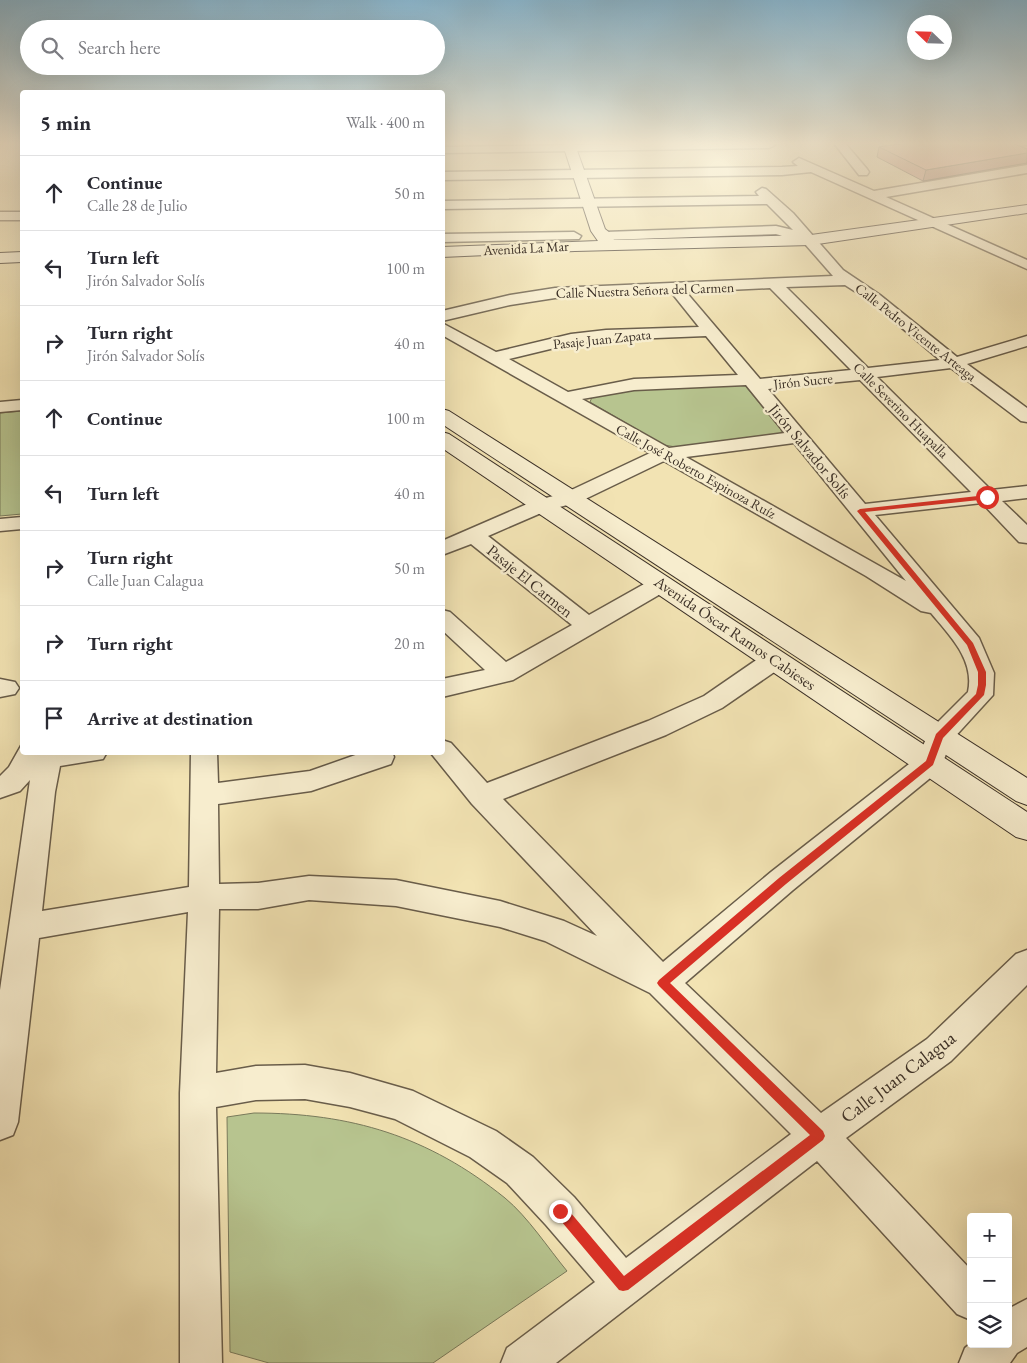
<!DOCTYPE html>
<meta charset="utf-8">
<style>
body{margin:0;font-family:"EB Garamond",serif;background:#f2f2f3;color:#2b2b33}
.controls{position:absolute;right:15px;bottom:15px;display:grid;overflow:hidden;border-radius:5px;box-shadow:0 5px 20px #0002}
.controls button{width:45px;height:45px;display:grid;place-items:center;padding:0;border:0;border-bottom:1px solid #e1e1e2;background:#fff;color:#2b2b33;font:25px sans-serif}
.compass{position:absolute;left:907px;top:15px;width:45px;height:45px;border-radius:50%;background:#fff;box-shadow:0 5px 20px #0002;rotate:293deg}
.stop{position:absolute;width:15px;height:15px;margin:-11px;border:4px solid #d93025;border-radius:50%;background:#fff}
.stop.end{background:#d93025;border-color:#fff;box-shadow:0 1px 5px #0008}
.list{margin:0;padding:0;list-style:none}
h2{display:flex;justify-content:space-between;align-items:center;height:65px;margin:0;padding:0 20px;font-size:21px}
h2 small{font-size:16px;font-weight:400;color:#7c7c81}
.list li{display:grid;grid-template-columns:32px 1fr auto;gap:15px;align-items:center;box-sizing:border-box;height:75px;padding:0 20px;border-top:1px solid #e1e1e2}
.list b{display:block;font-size:19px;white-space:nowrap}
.list p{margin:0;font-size:16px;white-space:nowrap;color:#7c7c81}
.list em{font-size:16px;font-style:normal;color:#7c7c81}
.icon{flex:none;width:28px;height:28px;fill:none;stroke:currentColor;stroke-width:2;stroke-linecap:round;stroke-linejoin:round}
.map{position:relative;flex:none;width:1027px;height:1363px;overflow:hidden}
.search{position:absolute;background:#fff;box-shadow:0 5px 20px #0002;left:20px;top:20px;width:425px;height:55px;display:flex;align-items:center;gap:12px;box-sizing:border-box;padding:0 18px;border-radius:28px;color:#7c7c81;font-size:19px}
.panel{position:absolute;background:#fff;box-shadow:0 5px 20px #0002;left:20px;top:90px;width:425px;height:665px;border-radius:5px}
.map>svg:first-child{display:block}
</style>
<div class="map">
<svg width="1027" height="1363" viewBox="0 0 1027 1363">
<rect width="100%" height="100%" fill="#f2e3b3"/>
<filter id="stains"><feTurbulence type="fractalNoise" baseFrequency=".004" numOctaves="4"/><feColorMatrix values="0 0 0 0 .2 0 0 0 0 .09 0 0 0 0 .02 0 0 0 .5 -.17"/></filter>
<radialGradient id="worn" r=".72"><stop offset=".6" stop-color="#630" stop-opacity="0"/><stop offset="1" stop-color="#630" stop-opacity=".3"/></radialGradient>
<g fill="#b7c48f" stroke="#797a5b">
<path d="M743,383L781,430L782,434L676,447L664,445L590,402L592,397L598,394L655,388Z"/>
<path d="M22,411V514L0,516V413Z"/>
<path d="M254,1113C351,1113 428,1136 505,1198C528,1217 548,1248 567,1271L433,1363H269L230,1352L227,1117Z"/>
</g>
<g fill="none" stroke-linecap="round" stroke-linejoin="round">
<defs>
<g id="street">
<path d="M758,142H770L775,145L769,148L442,153V147Z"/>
<path d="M833,142H844L867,169L869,172L867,175H859Z"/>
<path d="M995,142H1027V145L999,147L995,146L993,144Z"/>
<path d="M799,158L874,191L1027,165V173L886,197L1027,260V269L811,172L782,175L442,180V172L782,167L798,166L793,162Z"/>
<path d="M762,188L766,189L793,213L843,270L880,295L957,357L1027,336V346L967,364L1027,408V422L1021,421L951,368L877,377L991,490L1027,486V498L1002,501L1027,525V543L1019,542L982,503L875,515L979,638L994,673L993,695L951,741L940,770L793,890L685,983L821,1113L927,1039L1016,954L1027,950V985L951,1061L846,1138L971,1270V1320L957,1314L817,1161L556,1363H501L507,1348L595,1282L546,1225L507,1183L470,1157L395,1119L350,1107L305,1099L256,1100L216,1107L222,1363H180V1093L188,912L39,938L18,1122L13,1135L0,1140V990L30,780L20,791L0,798V776L9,767L22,744V752H107L103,759L60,766L55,792L42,911L189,887L191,752H217L218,783L310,771L364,752H392L394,757L391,764L311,791L218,804L219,884L258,883L309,876L396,880L500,901L564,921L597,936L472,804L430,752H442V740L451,743L487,783L648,721L704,696L765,654L774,652L783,654L786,660L783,666L722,708L666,735L503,799L663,962L771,872L918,757L930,730L968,692C975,660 950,636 931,613L921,611L866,576L664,461L579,502L548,510L488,536L589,615L653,579L661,577L669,579L672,584L669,589L513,680L442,697V679L485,670L442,630V610L450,612L506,662L572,625L471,544L442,555V541L534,501L565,493L650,453L442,335V323L496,352L571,334L606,330L699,327L671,292L555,298L510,305L442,321V311L510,295L555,288L833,276L805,244C795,246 786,236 776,234L605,240L598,236L605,232L776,226L793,230L767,204L442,209V201L759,196L756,192ZM845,285L870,301L940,360L868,368L786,287ZM770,288L851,370L760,379L686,292ZM706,336L738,375L634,379L568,392L509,359L571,344L606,340ZM860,380L971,492L865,504L768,389ZM746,385L785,433L669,448L582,399L634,390ZM794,443L906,581L686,457ZM309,900L396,906L500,927L545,941L650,993L791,1134L626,1258L574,1197L533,1157L496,1131L413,1091L350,1073L305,1065L256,1066L216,1073L219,909H258Z"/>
<rect x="0" y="212" width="22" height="8"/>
<path d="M574,232L581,236L579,239L442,242V234Z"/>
<path d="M22,400V410L0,412V402Z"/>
<path d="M22,517V529L0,531V519Z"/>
<path d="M0,679L15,682L19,688L15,694L0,697Z"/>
<path d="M1027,1299V1347L1017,1353L1010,1363H959L965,1348L971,1343V1344H1008V1309Z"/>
</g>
<g id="secondary">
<path d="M562,142H574L605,229L610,233L614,240L811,235L1027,205V213L811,245L575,251L442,257V247L598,241L591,231Z"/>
<path d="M22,252V262L0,263V253Z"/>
<path d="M442,409L449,411L1027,778V805L1016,801L442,424Z"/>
<path d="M442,432L449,434L1027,812V840L1016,837L442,448Z"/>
</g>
</defs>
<use href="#street" stroke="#695d4a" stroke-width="3"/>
<use href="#secondary" stroke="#3b3027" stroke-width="2"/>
<use href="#street" fill="#f7edce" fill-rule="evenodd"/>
<use href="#secondary" fill="#f7edce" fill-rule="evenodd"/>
</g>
<path fill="#c68277" stroke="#3b3027" d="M899,142H1009L1027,149V163L923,181L877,157L879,147L903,143Z"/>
<path fill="#a16a61" stroke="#3b3027" d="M1027,153V163L923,181L926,170Z"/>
<path fill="#e6978a" stroke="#3b3027" d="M915,142H1009L1027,149V153L926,170L879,147Z"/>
<linearGradient id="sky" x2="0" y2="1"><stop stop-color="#89b8d2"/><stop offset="0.43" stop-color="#f9f2dd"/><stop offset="1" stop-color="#f9f2dd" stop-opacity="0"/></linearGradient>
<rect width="1027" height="333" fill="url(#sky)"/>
<path fill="#d93025" d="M987,495L990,497L989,499L865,512L973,643L986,672V685L984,695L943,738L933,765L786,884L670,983L823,1131L825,1136L823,1140L628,1290L623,1291L619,1290L556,1215L554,1211L556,1206L560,1205L565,1206L624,1276L810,1135L659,986L657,983L659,980L779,878L926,761L936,734L976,694L978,685V672L967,645L857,511L860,509Z"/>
<g text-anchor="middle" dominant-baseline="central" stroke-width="5" stroke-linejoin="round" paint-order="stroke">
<g font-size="14" fill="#3b3027" stroke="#f7edce">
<text transform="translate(526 248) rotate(-3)">Avenida La Mar</text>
<text transform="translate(645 290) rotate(-2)">Calle Nuestra Señora del Carmen</text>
<text transform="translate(916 332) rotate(38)">Calle Pedro Vicente Arteaga</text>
<text transform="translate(602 339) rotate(-6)">Pasaje Juan Zapata</text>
<text transform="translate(803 381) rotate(-6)">Jirón Sucre</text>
<text transform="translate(901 410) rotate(45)">Calle Severino Huapalla</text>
<text transform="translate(696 471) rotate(29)">Calle José Roberto Espinoza Ruíz</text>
</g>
<g font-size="16" fill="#3b3027" stroke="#f7edce">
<text transform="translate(810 451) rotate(50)">Jirón Salvador Solís</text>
<text transform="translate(530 581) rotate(39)">Pasaje El Carmen</text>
<text transform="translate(735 633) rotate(34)">Avenida Óscar Ramos Cabieses</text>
</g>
<g font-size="19" fill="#3b3027" stroke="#f7edce">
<text transform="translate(898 1077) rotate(-37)">Calle Juan Calagua</text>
</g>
</g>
<rect width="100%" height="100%" filter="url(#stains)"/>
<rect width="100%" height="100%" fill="url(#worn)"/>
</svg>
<div class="controls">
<button>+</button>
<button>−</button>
<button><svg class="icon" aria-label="layers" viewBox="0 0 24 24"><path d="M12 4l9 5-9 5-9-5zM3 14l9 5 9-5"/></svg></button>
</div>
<svg class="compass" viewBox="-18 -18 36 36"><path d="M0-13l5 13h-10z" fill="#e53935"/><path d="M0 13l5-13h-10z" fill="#7c7c81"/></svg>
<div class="stop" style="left:987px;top:497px"></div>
<div class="stop end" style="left:560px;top:1211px"></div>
<div class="search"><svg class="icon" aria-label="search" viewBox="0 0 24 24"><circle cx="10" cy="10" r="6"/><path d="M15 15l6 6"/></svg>Search here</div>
<section class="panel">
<h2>5 min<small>Walk · 400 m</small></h2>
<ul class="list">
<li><svg class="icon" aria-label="ahead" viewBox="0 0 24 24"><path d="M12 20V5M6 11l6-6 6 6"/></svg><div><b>Continue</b><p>Calle 28 de Julio</p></div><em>50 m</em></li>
<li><svg class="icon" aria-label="left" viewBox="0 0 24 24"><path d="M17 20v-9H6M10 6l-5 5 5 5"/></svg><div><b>Turn left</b><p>Jirón Salvador Solís</p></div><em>100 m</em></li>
<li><svg class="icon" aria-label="right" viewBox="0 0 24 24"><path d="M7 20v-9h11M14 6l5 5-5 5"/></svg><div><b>Turn right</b><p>Jirón Salvador Solís</p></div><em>40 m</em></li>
<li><svg class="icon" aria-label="ahead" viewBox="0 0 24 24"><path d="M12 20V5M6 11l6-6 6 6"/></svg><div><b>Continue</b></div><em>100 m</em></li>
<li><svg class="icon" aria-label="left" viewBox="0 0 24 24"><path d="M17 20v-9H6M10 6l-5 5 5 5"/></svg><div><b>Turn left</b></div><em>40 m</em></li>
<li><svg class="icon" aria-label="right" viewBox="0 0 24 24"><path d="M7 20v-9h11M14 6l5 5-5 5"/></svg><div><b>Turn right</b><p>Calle Juan Calagua</p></div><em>50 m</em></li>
<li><svg class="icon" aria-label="right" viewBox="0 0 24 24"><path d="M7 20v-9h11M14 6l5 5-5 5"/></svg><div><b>Turn right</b></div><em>20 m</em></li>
<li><svg class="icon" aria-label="arrive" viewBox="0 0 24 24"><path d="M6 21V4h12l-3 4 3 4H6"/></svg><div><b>Arrive at destination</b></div></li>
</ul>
</section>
</div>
